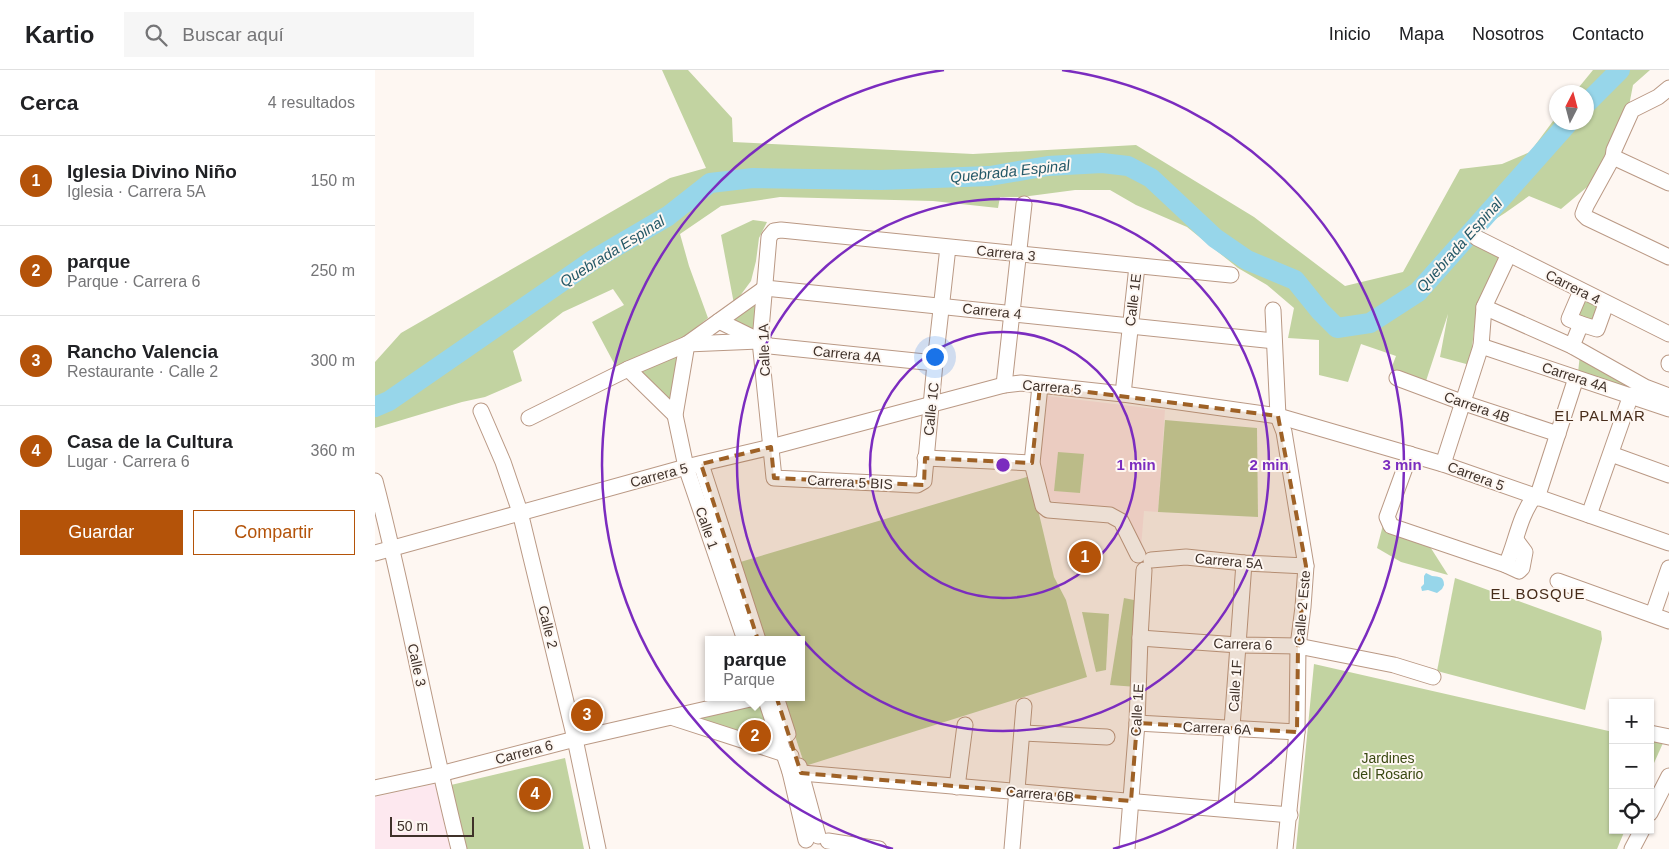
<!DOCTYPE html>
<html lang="es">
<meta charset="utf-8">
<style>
body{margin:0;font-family:Helvetica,sans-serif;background:#f6f6f6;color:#202124}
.controls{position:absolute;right:15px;bottom:15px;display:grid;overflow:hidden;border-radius:0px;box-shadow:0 1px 4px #0004}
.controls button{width:45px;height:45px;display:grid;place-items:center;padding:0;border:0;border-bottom:1px solid #e0e0e0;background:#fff;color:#202124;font:25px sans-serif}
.compass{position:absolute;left:1174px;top:15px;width:45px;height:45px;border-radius:50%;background:#fff;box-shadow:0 1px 4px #0004;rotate:6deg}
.scale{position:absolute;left:15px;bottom:12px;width:84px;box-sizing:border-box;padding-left:5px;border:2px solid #3f3129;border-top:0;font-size:14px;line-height:18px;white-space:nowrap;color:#3f3129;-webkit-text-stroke:4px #fef7f2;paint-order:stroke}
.you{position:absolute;left:559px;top:286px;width:18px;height:18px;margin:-12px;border:4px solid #fff;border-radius:50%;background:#1a73e8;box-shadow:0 0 0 8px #1a73e833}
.badge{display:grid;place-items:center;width:32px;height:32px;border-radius:50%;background:#b45309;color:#fff;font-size:16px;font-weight:700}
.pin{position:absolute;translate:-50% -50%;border:2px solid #fff;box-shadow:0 1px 5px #0006}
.popup{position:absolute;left:330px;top:566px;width:100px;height:65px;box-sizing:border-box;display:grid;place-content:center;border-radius:0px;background:#fff;filter:drop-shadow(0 1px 4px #0005);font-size:16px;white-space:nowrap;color:#757577}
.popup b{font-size:19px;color:#202124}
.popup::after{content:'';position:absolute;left:50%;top:100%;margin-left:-10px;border:10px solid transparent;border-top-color:#fff}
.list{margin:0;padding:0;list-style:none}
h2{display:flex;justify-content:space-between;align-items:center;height:65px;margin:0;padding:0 20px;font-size:21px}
h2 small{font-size:16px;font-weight:400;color:#757577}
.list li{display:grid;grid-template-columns:32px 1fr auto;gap:15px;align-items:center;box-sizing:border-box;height:90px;padding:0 20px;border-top:1px solid #e0e0e0}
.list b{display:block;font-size:19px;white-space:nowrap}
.list p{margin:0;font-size:16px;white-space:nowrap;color:#757577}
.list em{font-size:16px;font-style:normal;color:#757577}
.actions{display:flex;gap:10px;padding:15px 20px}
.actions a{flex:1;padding:11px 0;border:1px solid #b45309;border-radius:0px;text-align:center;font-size:18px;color:#b45309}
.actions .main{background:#b45309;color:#fff}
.icon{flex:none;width:28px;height:28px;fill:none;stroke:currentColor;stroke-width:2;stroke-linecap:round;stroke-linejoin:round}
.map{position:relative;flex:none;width:1294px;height:779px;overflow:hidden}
header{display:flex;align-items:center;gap:30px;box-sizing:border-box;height:70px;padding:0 25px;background:#fff;border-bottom:1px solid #e0e0e0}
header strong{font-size:24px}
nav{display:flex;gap:28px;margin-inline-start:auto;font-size:18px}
.search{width:350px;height:45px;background:#f6f6f6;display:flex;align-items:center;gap:12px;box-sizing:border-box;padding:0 18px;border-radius:0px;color:#757577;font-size:19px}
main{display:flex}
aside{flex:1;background:#fff}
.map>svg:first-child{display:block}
</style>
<header>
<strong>Kartio</strong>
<div class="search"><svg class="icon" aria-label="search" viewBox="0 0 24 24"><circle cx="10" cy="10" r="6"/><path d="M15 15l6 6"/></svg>Buscar aquí</div>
<nav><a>Inicio</a><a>Mapa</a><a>Nosotros</a><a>Contacto</a></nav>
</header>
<main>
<aside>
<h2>Cerca<small>4 resultados</small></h2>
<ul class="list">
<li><span class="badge">1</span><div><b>Iglesia Divino Niño</b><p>Iglesia · Carrera 5A</p></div><em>150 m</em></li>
<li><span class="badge">2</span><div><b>parque</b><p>Parque · Carrera 6</p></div><em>250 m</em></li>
<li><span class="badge">3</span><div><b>Rancho Valencia</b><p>Restaurante · Calle 2</p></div><em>300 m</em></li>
<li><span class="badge">4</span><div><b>Casa de la Cultura</b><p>Lugar · Carrera 6</p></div><em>360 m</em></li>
</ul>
<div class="actions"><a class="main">Guardar</a><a>Compartir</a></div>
</aside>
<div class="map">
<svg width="1294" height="779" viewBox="0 0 1294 779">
<rect width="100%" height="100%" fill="#fef7f2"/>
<path fill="#fee8e8" d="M664,325L790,340L783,442L769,441L766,478L748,442L726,437L675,431L660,388Z"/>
<path fill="#fde8ef" d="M60,714L75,779H0V727Z"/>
<g fill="#c2d3a1">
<path d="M287,0H313L357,48L358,72L598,84L761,75L879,147L970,216L1028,202L1085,99L1127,94L1155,82L1181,47L1182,52H1212V22H1200L1218,0H1275L1258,15L1253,41L1224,107L1186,139L1154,126L1130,143L1099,163L1096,173L1126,187L1101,243L1095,295L1065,287L1073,244L1051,311L1016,299L1021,286L986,274L973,312L944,305V270L913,268L919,238L892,215L863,198L812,157L761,135L735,120H700L647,127H625L623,138L558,131L405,127L346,136L305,164L314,196L333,248L308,268L241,297L217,252L249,235L238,219L188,242L138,281L147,311L110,327L87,332L0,358V292L26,263L295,108L331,98Z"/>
<path d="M378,150L392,152L384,168L381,191L376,211L359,234L346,165Z"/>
<path d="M384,226L379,265L350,251Z"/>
<path d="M1205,229L1228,238L1218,256L1197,247Z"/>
<path d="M304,284L297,335L260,300Z"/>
<path d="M1205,284L1272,327L1203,303Z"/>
<path d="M790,350L882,358L883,447L783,442Z"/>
<path d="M683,382L709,384L705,423L679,421Z"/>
<path d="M655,406L679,507L691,530L712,607L430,696L407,627H426V570H388L362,493Z"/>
<path d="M1008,455L1052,472L1073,505L1026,492L1002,478Z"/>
<path d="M1080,508L1226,561L1227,569L1210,640L1062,601Z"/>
<path d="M749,528L764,531L762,617L735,615Z"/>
<path d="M707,542L734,544L731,600L721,602Z"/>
<path d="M939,594L1238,662V760H1250L1242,779H921Z"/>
<path d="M390,630L406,684L312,644Z"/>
<path d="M1275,671L1288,673L1275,702Z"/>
<path d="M190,688L209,779H91L76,715Z"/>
</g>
<path fill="#97d6ea" d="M1051,503C1053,504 1055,505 1057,506C1064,507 1069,506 1069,515L1067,519L1062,523L1053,520L1047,521L1046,517L1049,514V506Z"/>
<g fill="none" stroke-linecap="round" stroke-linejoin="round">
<g stroke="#97d6ea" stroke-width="20">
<path d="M1212,33L1245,0"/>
<path d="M0,337L14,331L218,190L293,146L335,113L378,108L505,110L615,106L673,96L727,93L753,96L776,108L840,168L872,190L920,210L945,241L962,258L995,253L1043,222L1194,52"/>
</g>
<defs>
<g id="minor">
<path d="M1294,18L1283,27L1257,40L1239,80L1238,87L1211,136L1208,144L1212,148L1294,187"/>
<path d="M1238,87L1294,113"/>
<path d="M1102,168L1294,264"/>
<path d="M573,177L560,293L549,411L542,415L399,408L385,271L394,167L399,161L406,160L856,205"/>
<path d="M1206,221L1194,249L1206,254"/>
<path d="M1109,237L1197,276L1270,317L1294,326"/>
<path d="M898,240L903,346L909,362L931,496L928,537L923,576L922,662L910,779"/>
<path d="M344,251L395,276L560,293"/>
<path d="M312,274L300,345L311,397L370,570"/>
<path d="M312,274L384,271"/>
<path d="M1106,276L1294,339"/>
<path d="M1197,276L1206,254L1222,259L1231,234"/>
<path d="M1294,293V294"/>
<path d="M253,299L300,345"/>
<path d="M1022,308L1089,333L1183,364"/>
<path d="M629,315L649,134"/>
<path d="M665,316L657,393L668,436L673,440L735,445L746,451L763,485"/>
<path d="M748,324L762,196"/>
<path d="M106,341L128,392L145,442L200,669L223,779"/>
<path d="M154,348L253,299L312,274L390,218L899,271"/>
<path d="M1035,384L1012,447L1016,456L1131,495L1144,501L1147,498L1150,482L1141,470"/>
<path d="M1236,384L1294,405"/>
<path d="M550,388L657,393"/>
<path d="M326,394L383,570"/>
<path d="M1068,394L1106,276L1109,237L1134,184"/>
<path d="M0,411C32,533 53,657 84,779"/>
<path d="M1162,428L1201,308"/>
<path d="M1214,445L1256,325"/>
<path d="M0,483L311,397L396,377L629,315L646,313L748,324L903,346L1068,394L1294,473"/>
<path d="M776,490L811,487L869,493L931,496"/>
<path d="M1131,495C1141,473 1144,447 1159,427"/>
<path d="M1183,511L1294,551"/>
<path d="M1278,544L1294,498"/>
<path d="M765,568L863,575L923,576L1019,595L1058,607"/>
<path d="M390,627L415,702L431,770"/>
<path d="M401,627L413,664"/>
<path d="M299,648L416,686"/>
<path d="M762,653L922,662"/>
<path d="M648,663L732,667"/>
<path d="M1275,663L1294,667"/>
<path d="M424,696L443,766"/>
<path d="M415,702L915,745"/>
<path d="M582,717L590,655"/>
<path d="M0,718L65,704L200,669L384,627"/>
<path d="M851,739L869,493"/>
<path d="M1275,743L1294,706"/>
<path d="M453,771L504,779"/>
<path d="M637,779L649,636"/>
<path d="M752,779L762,653L765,568L769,500"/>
<path d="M1257,779L1267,760"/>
</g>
</defs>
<use href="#minor" stroke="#ba9985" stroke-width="17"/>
<use href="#minor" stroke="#fff" stroke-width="15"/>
</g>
<path fill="#9e6126" fill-opacity="0.2" stroke="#9e6126" stroke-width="4" stroke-dasharray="10 6" stroke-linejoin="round" d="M665,316L903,346L931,496L923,576L922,662L762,653L756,731L426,703L326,394L396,377L399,408L549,415L550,388L657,393Z"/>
<g fill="none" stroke="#7b2cbf" stroke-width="2.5">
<circle cx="628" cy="395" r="133"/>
<circle cx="628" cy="395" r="266"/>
<path d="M518 779A399 399 0 0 1 569 0M687 0A399 399 0 0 1 738 779"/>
</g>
<g text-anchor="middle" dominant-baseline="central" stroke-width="4" stroke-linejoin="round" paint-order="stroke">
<g font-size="14" fill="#3f3129" stroke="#fef7f2">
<text transform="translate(631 183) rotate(6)">Carrera 3</text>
<text transform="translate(1198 217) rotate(27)">Carrera 4</text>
<text transform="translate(758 230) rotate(-83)">Calle 1E</text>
<text transform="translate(617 241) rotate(6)">Carrera 4</text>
<text transform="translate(389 280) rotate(-92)">Calle 1A</text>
<text transform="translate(472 284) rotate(6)">Carrera 4A</text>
<text transform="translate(1200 307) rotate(18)">Carrera 4A</text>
<text transform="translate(677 317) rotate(5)">Carrera 5</text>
<text transform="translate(1102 337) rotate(19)">Carrera 4B</text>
<text transform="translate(556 339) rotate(-84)">Calle 1C</text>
<text transform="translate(284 405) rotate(-15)">Carrera 5</text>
<text transform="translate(1101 406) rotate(20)">Carrera 5</text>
<text transform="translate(475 412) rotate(3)">Carrera 5 BIS</text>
<text transform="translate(332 458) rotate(71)">Calle 1</text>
<text transform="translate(854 491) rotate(5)">Carrera 5A</text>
<text transform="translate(927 538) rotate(-85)">Calle 2 Este</text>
<text transform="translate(173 557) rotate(76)">Calle 2</text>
<text transform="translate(868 574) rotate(2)">Carrera 6</text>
<text transform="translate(42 595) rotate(78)">Calle 3</text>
<text transform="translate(860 616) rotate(-86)">Calle 1F</text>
<text transform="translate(762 640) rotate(-87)">Calle 1E</text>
<text transform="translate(842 658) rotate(3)">Carrera 6A</text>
<text transform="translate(149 682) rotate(-15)">Carrera 6</text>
<text transform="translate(665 724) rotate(5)">Carrera 6B</text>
</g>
<g font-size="14" fill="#394811" stroke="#fef7f2">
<text x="1013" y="688">Jardines<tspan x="1013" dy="16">del Rosario</tspan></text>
</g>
<g font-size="15" font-style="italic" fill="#245867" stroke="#fef7f2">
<text transform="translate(635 101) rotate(-6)">Quebrada Espinal</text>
<text transform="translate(1084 175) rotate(-48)">Quebrada Espinal</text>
<text transform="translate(237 181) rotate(-32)">Quebrada Espinal</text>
</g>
<g font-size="15" letter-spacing="1" fill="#472c1a" stroke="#fef7f2">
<text x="1225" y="345">EL PALMAR</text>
<text x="1163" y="523">EL BOSQUE</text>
</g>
</g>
<circle cx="628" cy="395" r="8" fill="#7b2cbf" stroke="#fef7f2" stroke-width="2.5"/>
<g font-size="15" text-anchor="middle" font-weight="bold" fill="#7b2cbf" stroke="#fef7f2" stroke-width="4" stroke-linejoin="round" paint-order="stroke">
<text x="761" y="400">1 min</text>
<text x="894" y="400">2 min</text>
<text x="1027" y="400">3 min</text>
</g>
</svg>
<div class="controls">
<button>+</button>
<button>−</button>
<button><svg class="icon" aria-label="locate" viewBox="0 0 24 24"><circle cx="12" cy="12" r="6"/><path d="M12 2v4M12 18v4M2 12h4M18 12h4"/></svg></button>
</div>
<svg class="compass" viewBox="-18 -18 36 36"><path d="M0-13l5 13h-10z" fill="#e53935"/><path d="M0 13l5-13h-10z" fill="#757577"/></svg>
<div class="scale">50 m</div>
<div class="you"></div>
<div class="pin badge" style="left:710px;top:487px">1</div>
<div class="pin badge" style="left:380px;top:666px">2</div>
<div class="popup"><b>parque</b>Parque</div>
<div class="pin badge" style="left:212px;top:645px">3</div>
<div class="pin badge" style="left:160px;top:724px">4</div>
</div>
</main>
